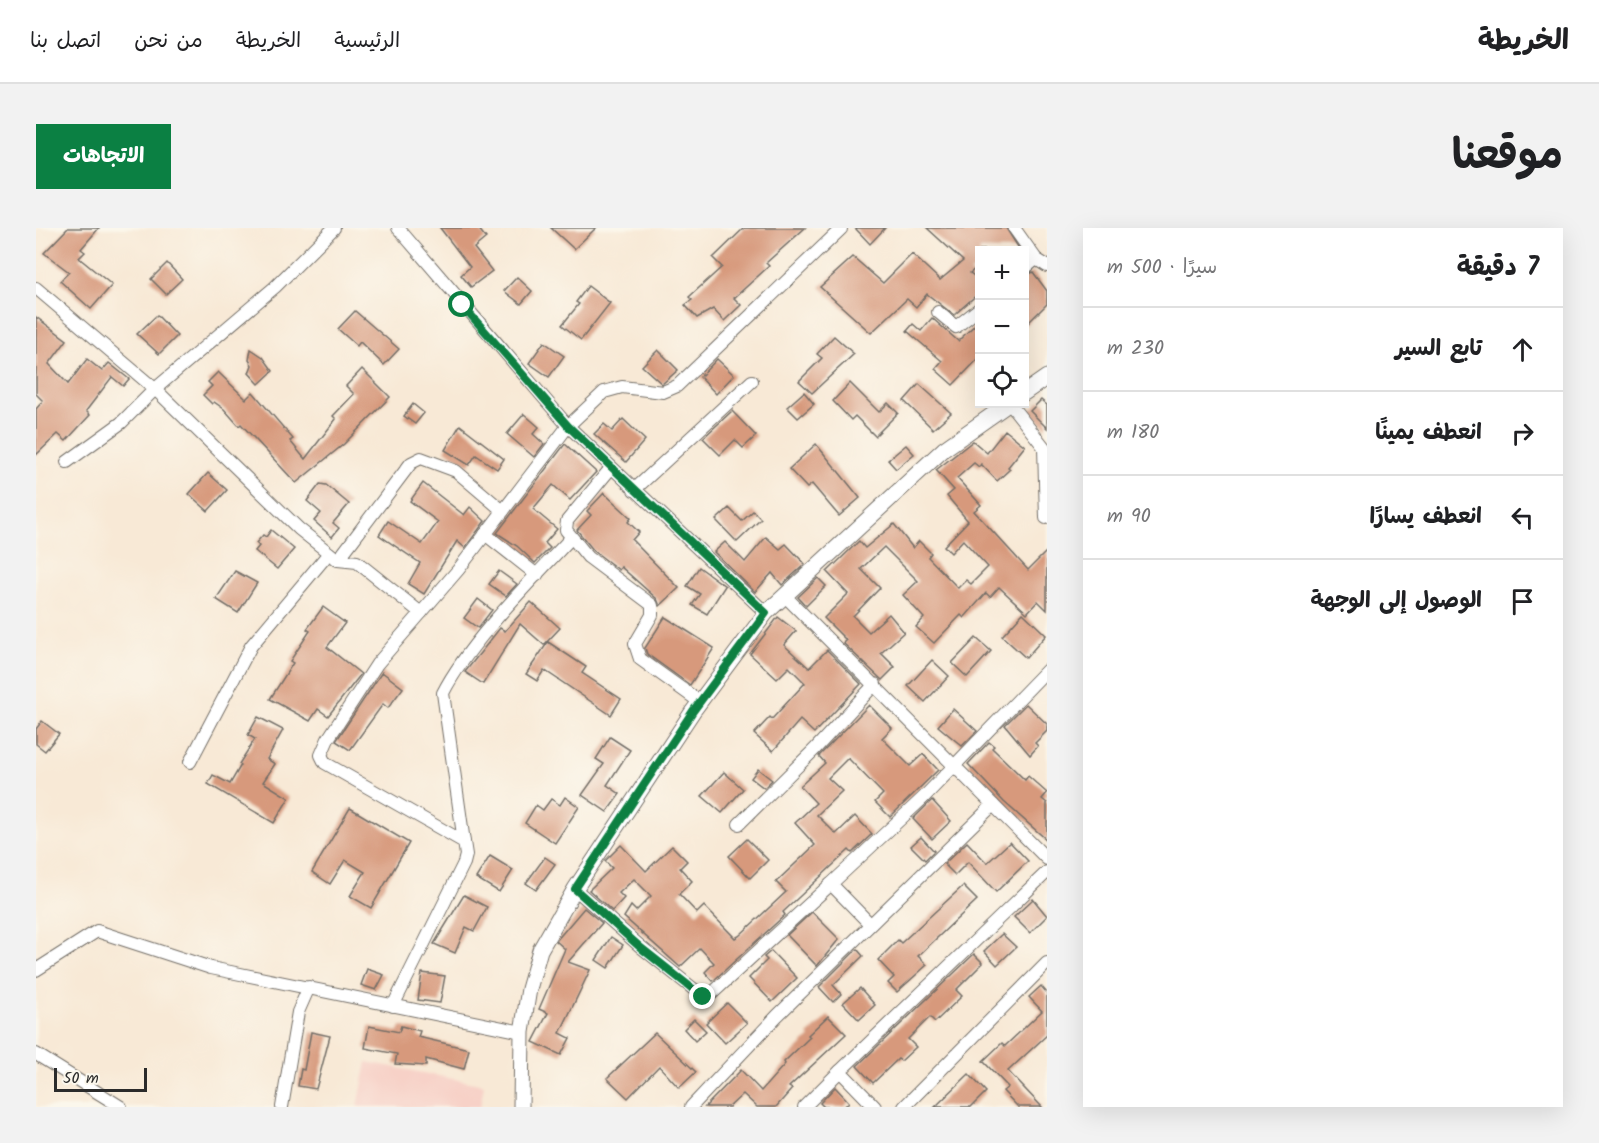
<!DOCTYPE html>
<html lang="ar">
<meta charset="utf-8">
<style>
body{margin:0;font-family:Kalam,"Playpen Sans Arabic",sans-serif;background:#f2f2f2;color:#202124;direction:rtl}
.controls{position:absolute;right:18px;top:18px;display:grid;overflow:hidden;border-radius:0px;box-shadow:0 6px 24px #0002}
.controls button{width:54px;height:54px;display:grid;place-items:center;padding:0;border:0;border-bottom:2px solid #e0e0e0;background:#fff;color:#202124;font:30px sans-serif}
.scale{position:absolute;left:18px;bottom:15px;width:93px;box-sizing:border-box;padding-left:6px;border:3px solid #2b2b2b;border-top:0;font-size:16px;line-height:21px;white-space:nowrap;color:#2b2b2b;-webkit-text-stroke:4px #fbf7ec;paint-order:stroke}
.stop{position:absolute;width:18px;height:18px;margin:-14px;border:4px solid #0b8043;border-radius:50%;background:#fff}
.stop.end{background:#0b8043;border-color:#fff;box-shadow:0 2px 6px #0008}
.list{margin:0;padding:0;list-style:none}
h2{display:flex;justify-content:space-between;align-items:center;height:78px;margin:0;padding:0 24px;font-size:26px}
h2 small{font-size:20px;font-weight:400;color:#757577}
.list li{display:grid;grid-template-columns:39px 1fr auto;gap:18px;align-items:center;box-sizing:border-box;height:84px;padding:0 24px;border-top:2px solid #e0e0e0}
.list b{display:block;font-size:22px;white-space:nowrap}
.list em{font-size:20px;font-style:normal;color:#757577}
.icon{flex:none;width:33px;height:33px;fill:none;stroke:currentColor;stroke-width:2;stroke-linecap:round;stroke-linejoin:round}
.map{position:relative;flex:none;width:1011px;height:879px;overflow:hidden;direction:ltr;border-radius:0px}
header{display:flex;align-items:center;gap:36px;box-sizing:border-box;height:84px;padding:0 30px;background:#fff;border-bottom:2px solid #e0e0e0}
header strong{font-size:28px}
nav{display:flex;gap:33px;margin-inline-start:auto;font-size:21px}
.intro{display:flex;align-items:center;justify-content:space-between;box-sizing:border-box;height:144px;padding:0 36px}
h1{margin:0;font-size:42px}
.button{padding:15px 27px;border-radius:0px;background:#0b8043;color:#fff;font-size:21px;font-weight:700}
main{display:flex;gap:36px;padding:0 36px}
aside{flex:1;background:#fff;border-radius:0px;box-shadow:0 6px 24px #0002}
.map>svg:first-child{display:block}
</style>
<header>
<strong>الخريطة</strong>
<nav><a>الرئيسية</a><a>الخريطة</a><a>من نحن</a><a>اتصل بنا</a></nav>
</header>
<div class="intro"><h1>موقعنا</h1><a class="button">الاتجاهات</a></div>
<main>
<aside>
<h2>7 دقيقة<small>سيرًا · 500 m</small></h2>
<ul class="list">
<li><svg class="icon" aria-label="ahead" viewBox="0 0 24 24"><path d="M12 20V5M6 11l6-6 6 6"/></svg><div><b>تابع السير</b></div><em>230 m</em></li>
<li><svg class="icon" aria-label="right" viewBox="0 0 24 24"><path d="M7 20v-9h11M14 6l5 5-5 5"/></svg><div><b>انعطف يمينًا</b></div><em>180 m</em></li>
<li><svg class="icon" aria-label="left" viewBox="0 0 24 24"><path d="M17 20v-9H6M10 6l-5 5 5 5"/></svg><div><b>انعطف يسارًا</b></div><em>90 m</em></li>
<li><svg class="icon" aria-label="arrive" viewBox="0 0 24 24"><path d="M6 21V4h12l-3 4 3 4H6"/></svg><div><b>الوصول إلى الوجهة</b></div></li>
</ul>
</aside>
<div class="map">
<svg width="1011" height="879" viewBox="0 0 1011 879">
<rect width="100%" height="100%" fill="#fbf7ec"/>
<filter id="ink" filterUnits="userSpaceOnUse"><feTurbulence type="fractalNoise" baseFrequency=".0167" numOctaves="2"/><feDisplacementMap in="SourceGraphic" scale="12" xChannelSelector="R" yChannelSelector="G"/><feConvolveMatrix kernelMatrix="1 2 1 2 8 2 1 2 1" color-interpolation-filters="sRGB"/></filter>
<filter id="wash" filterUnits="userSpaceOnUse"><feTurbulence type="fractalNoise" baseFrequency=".008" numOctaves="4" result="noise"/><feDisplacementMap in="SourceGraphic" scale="24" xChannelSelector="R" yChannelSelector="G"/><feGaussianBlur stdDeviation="1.35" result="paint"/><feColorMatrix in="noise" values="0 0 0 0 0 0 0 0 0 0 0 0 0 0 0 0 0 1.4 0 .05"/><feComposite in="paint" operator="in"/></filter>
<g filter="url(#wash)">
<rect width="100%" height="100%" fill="#f8e9d6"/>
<path fill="#f7d1c7" d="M331,834L448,857L444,879H322Z"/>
<g id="blocks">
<g fill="#d7997b">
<path d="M32,0H63L45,21L49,24L43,30L76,57L55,81L24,53L33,44L8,25Z"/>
<path d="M404,0H442L450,10L438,20L456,43L435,59L425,47L434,39Z"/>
<path d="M515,0H560L538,21Z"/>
<path d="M708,0H769L730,35L733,38L698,70L705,77L688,93L677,81L661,90L649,77L656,72L653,69L686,39L677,30Z"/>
<path d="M819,0H849L834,16Z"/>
<path d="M891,0H970L984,22H944V37L934,45L944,52V64L918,87L891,66L880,79L871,71L835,105L784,59L817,29L847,55L876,26L904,52L927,33Z"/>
<path d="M131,35L146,51L130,66L115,51Z"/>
<path d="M997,44L1011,63V76L988,99V49Z"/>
<path d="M481,49L496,63L485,76L468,63Z"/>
<path d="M552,58L574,75L545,112L526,97L543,76L540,74Z"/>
<path d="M319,83L363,121L348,137L324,114L321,118L302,101Z"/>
<path d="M121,87L141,108L123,126L101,106Z"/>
<path d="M0,89L31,112L13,136L32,156L51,131L66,143L73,135L93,151L87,158L76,149L50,183L54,187L30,213L22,206L0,227V181L7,173L0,166Z"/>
<path d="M896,90L922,113L944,92V129L917,157L899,141L906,133L871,103L877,96L885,103Z"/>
<path d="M798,108L818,126L776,165L763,153L786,130L781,126Z"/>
<path d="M508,114L528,128L513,149L493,135Z"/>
<path d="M215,121L227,129L237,143L223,156L213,145L216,137L213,132Z"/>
<path d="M622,122L642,142L626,156L606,138Z"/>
<path d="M681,131L698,147L680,166L664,149Z"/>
<path d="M326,141L354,169L308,216L260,255L205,196L203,198L188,181L178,174L176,176L167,167L176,158L172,154L182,144L210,171L217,164L257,211L254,213L269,231L300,191L297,188L318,166L310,158Z"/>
<path d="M814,155L843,184L852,175L862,185L839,208L819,188L815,192L797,173Z"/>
<path d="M883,156L915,185L897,201L868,173Z"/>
<path d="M768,164L778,176L762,190L751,179Z"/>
<path d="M1005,172L1011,177V200L994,183Z"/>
<path d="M377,176L388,185L379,196L368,188Z"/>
<path d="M696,183L720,208L707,220L699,212L684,227L667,210Z"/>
<path d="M488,186L503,199L497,206L508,216L498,229L471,206Z"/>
<path d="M587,191L609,212L590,234L558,206L568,196L576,203Z"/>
<path d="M424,197L468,231L461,241L440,227L433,237L409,222Z"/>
<path d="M969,202L989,218L972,239L974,241L961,253L945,236L943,239L938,235L921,250L945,277L938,283L992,342L1011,323V382L1002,373L991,385L963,359L954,369L950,365L928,390L925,387L898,415L880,399L888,390L867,367L882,353L848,319L825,341L844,360L817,388L833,404L853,386L868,404L845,425L859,439L846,452L807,415L810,412L788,390L812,366L791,344L823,313L829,320L858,296L877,320L883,313L895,325L892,329L922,360L930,352L935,356L952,339L927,312L915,325L908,318L932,293L911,268L918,262L900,242L937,213L951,225Z"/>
<path d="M529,216L560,244L534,272L517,257L497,281L521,301L509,315L514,320L499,335L481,318L461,305Z"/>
<path d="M780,216L824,270L803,288L776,256L771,260L753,241Z"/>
<path d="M870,217L878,226L860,241L852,232Z"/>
<path d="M172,245L191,262L172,283L153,266Z"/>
<path d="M387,255L428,287L434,279L449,293L429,320L421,313L388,366L372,356L384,335L343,307L352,293L386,316L402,294L374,273Z"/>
<path d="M284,256L290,257L313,276L297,295L303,300L296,309L278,293L285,285L271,273Z"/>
<path d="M568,265L595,290L592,294L603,304L596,312L643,360L624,378L621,371L585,339L583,342L558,323L541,302L555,287L551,283Z"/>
<path d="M693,280L706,293L717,283L725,291L701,314L680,292Z"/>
<path d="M235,302L258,321L241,341L219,323L223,318L220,315L227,307L230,309Z"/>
<path d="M730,309L744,321L750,316L769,336L746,357L736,345L719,364L678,324L689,314L709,334Z"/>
<path d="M663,339L689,358L671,386L656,377L664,366L651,358Z"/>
<path d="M199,343L221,355L202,385L180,371Z"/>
<path d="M463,343L481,356L470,368L453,356Z"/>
<path d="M782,350L790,358L770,378L762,369Z"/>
<path d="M442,371L456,382L442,400L428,390Z"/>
<path d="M495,374L524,400L508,417L484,396L447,456L429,444L464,400L469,403Z"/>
<path d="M287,379L309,395L291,419L325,446L292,488L282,481L274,493L234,471L257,435L254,433L274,403L271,401Z"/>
<path d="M987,385L1010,407L990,430L966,408Z"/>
<path d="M629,389L678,420L654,457L611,426L609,420Z"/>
<path d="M742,389L760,403L748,417L773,440L791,422L825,456L778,505L764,492L737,523L718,506L734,489L736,491L769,455L753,439L741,451L714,426Z"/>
<path d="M940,410L955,423L931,449L916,435Z"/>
<path d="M512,414L550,439L546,445L585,471L575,487L508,442L501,453L490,446Z"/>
<path d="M896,432L913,448L889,474L872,458Z"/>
<path d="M346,444L367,460L352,480L347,476L314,522L300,513Z"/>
<path d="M990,476L1011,496V503L999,515L1002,518L994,527L969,497Z"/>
<path d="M833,477L856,500L846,510L874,538L887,526L902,542L854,589L839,574L847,566L812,530L792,550L806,563L781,587L800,606L819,588L836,606L816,625L813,622L747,684L749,687L677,753L669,744L678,735L664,720L644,739L588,689L595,678L600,683L615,668L598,651L583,665L588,670L576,683L553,662L576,640L569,633L585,617L610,643L636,618L651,633L644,640L656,653L643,666L661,685L668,678L699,710L703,708L750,664L740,654L779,617L759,595L780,575L764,558L789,535L783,528Z"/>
<path d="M917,481L941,503L926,518L902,498Z"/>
<path d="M222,489L247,502L231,531L239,536L227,554L253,570L238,595L172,556L177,547L194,556L205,537L203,536L219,511L212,507Z"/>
<path d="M6,493L23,506L9,523L0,516V501Z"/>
<path d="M574,509L594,522L571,557L584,566L571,584L546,567L568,536L560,531Z"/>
<path d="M953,514L958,518L956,520L989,552L992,548L1011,565L1006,571L1011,575V612L968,574L932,536Z"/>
<path d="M722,541L736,552L728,560L715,550Z"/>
<path d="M688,544L707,561L686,585L666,568Z"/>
<path d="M529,569L543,579L519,615L489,595L500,577L507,582L515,571L524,577Z"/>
<path d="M896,572L915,593L896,611L877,591Z"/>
<path d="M314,580L373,615L335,680L314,668L329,644L309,632L294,656L276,644Z"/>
<path d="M885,609L898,623L889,632L875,618Z"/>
<path d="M711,611L732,632L714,650L693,628Z"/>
<path d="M931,614L951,635L974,614L992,633L960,664L932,634L919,647L908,636Z"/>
<path d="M454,628L477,642L463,664L440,650Z"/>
<path d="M509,629L519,636L500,662L490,655Z"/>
<path d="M927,658L941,672L882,728L891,737L861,764L852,755L858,749L842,732L862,712L865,715Z"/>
<path d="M428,667L451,679L438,703L430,699L419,725L398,716Z"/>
<path d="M997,671L1011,688L994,705L978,689Z"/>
<path d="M548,680L566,695L532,734L554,742L524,805L534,810L525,827L497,814L512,785L503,781L529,721L520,713Z"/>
<path d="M776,684L803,711L781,738L751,707Z"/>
<path d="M966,706L980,719L961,737L948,723Z"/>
<path d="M575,709L587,717L572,740L560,732Z"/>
<path d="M821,721L827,728L797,757L805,766L797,774L783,759Z"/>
<path d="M735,723L761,750L736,774L713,750L731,732L728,729Z"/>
<path d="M938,726L947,735L920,762L926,768L899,794L894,789L872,811L880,819L865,833L862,831L837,855L821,838Z"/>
<path d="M331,741L348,747L340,762L325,757Z"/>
<path d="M386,745L409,748L404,775L382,772Z"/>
<path d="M1005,758L1011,765V807L972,843L1006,879H982L967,863L972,859L947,833L966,815L969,818L1006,783L993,769Z"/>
<path d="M824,760L839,777L823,792L807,775Z"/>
<path d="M691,775L711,795L689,815L670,795Z"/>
<path d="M792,788L810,806L753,859L756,861L740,879H721L707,866L693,879H669L705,842L725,863L749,836L748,834L774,809L772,807Z"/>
<path d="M658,791L670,803L659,813L648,801Z"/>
<path d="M333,798L363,804L365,798L384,803L382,809L433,821L428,841L390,831V838L359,836L361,826L329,820Z"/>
<path d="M275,804L294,808L280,861L262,858L265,841L268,842Z"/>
<path d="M619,805L660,844L643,860L623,838L592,870L571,850Z"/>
<path d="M933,846L950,864L935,879H899Z"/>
<path d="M799,859L813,874L808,879H788L784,875Z"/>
</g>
</g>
</g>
<g filter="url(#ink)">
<use href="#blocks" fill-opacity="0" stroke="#736e67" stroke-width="1.5"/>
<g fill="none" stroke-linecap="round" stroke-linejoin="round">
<defs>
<g id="minor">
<path d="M362,0L532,198L730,385"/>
<path d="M978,0L1000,31L1011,38"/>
<path d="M988,41L1000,31"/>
<path d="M0,60L119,161L263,301L302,332L321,334L385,385"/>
<path d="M902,84L920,99L944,80"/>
<path d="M974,176L1008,219L1010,290"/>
<path d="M31,234L85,195L119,161L239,59L298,0"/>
<path d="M575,240L531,293L530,302L552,329L616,377V387L599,416L604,431L664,474"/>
<path d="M598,262L716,153"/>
<path d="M449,306L501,347"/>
<path d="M302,332L375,235L385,230L420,243L467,283"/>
<path d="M749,368L1011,631"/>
<path d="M154,534L215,418L293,325"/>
<path d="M703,596L779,521L839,456"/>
<path d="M428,614L407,465C433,414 494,354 534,311"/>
<path d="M795,656L887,570L1011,442"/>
<path d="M539,661L605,719L670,771L795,656L834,696"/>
<path d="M0,742L61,703L175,740L486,804"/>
<path d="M357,778L428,635L430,627L428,614L289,535L285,527L292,511L341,436L422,342L532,198L568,164L586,159L627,164L641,158L805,1"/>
<path d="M0,826L85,879"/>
<path d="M246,879L262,784L273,759"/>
<path d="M655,879L741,788L957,577"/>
<path d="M768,879L804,843"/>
<path d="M839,879L804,843L1011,644"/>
<path d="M868,879L1011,735"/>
</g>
<g id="tertiary">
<path d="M988,165L1011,149"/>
<path d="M485,879L486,804L493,761L504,722L539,661L657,483L730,385L908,221L972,176"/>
</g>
</defs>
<use href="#minor" stroke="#736e67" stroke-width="14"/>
<use href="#tertiary" stroke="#736e67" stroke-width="17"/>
<use href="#minor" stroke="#fff" stroke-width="12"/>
<use href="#tertiary" stroke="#fff" stroke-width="15"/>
</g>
</g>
<g fill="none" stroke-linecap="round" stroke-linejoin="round" filter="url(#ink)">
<path stroke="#0b8043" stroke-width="8" d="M426,77L532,198L730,385L657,483L539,661L605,720L667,769"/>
</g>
</svg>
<div class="controls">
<button>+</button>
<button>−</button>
<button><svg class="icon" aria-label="locate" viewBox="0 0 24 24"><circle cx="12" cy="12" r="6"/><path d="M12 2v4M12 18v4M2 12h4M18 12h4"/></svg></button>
</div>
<div class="scale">50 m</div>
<div class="stop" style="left:426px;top:77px"></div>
<div class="stop end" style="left:667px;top:769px"></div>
</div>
</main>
